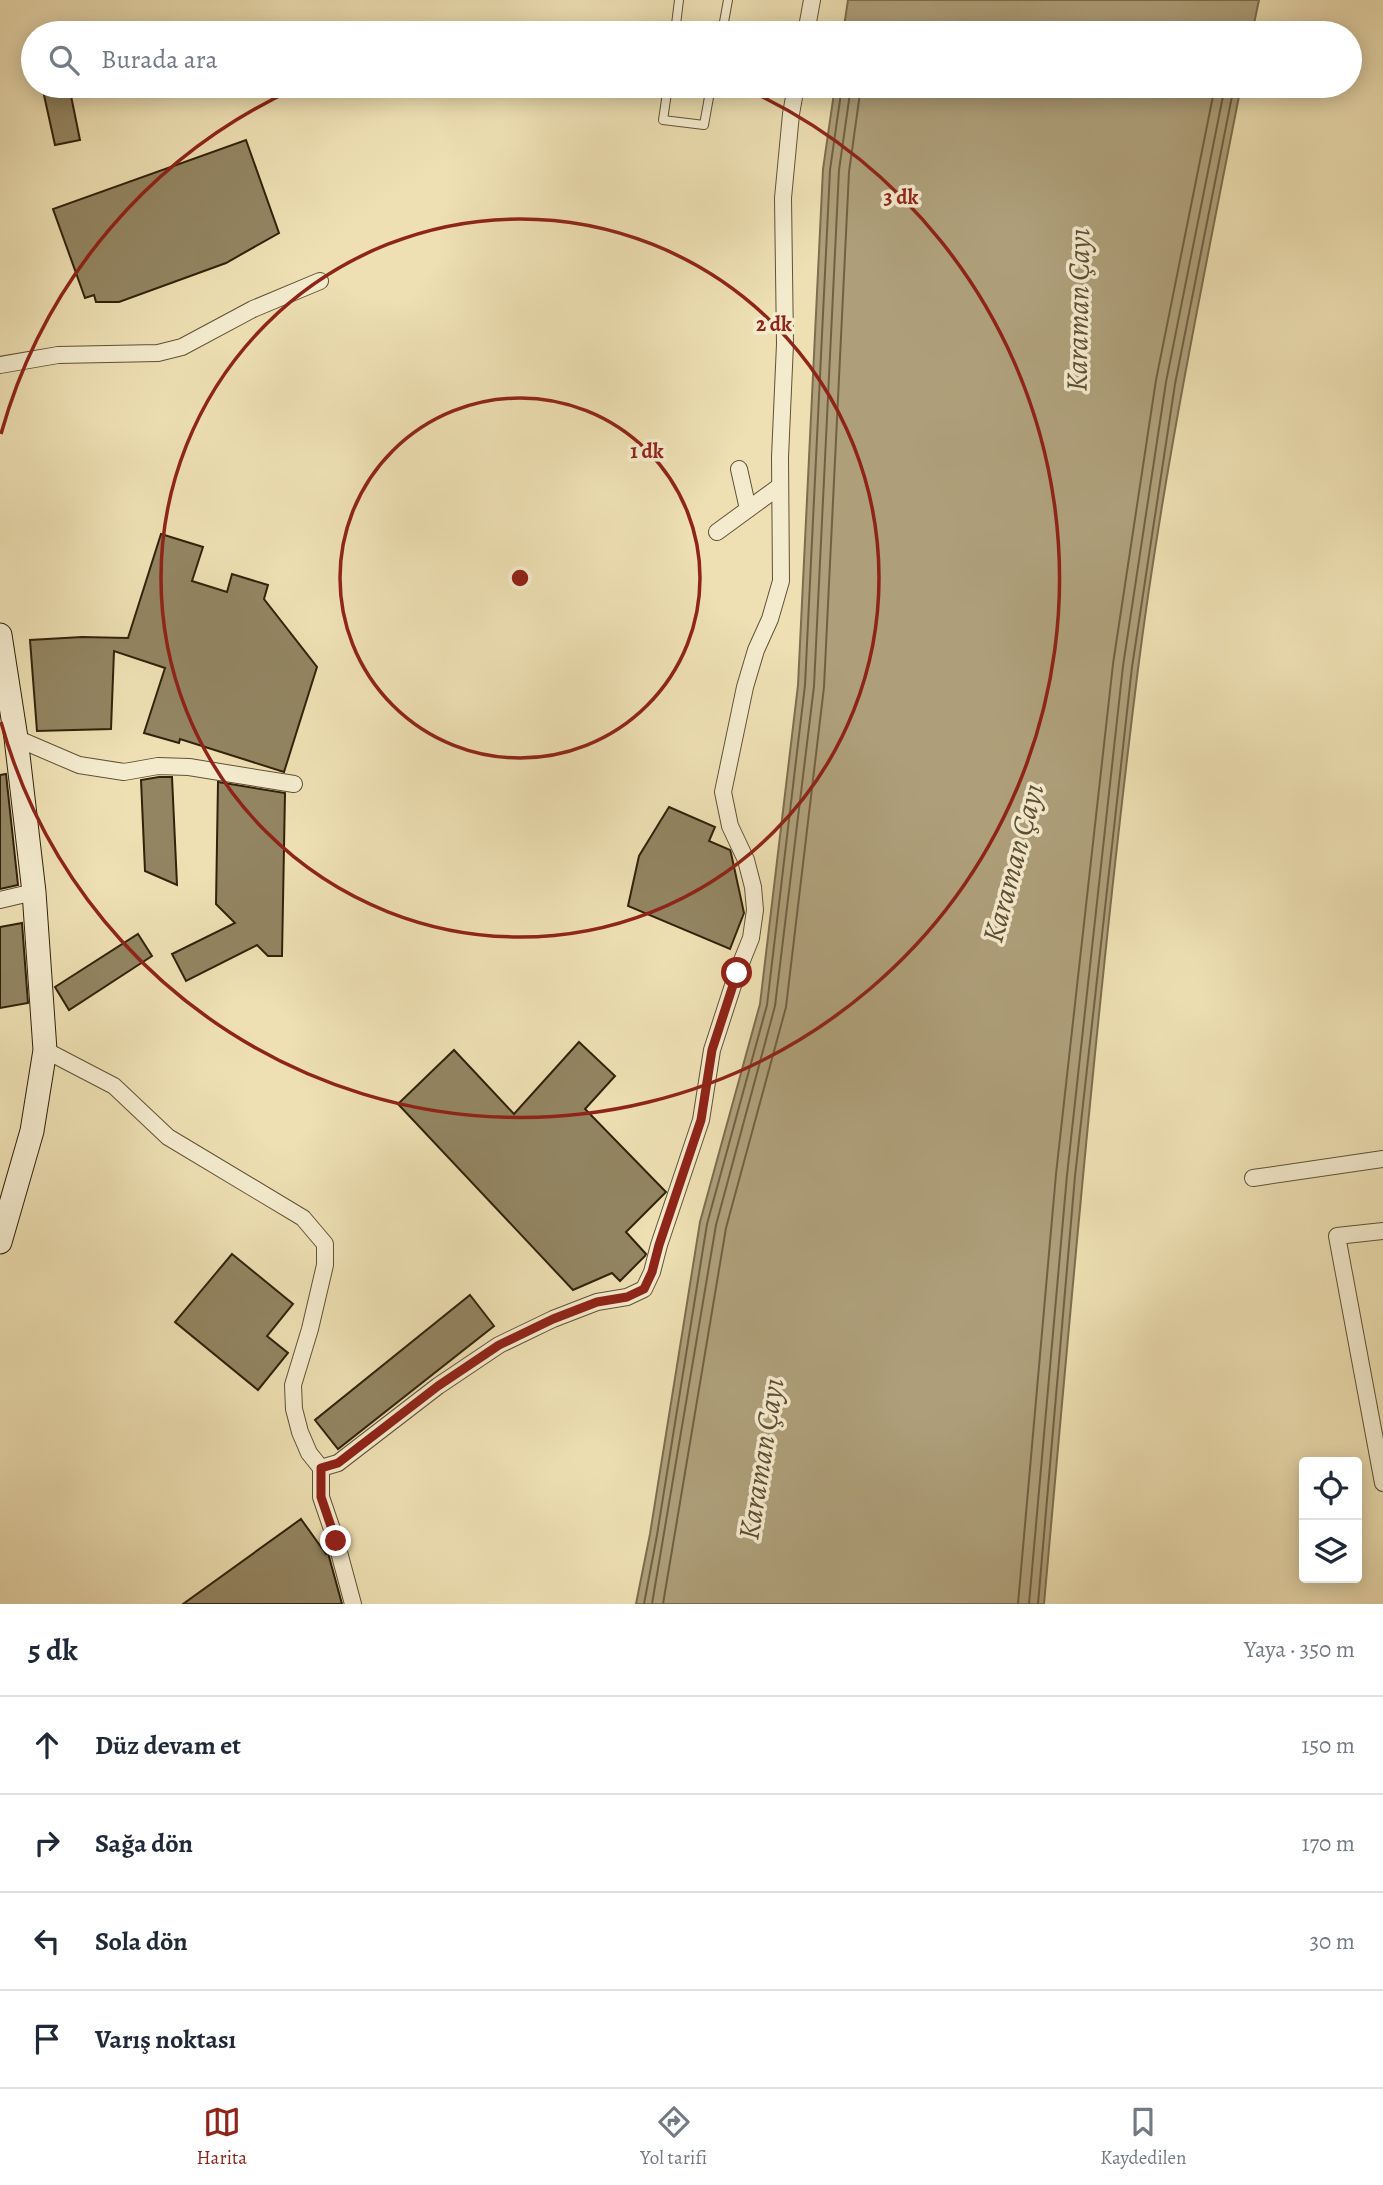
<!DOCTYPE html>
<html lang="tr">
<meta charset="utf-8">
<style>
body{margin:0;font-family:Alegreya,serif;background:#f2f2f3;color:#1f2937}
.controls{position:absolute;right:21px;bottom:21px;display:grid;overflow:hidden;border-radius:7px;box-shadow:0 4px 18px #0003}
.controls button{width:63px;height:63px;display:grid;place-items:center;padding:0;border:0;border-bottom:2px solid #e0e1e3;background:#fff;color:#1f2937;font:35px sans-serif}
.stop{position:absolute;width:21px;height:21px;margin:-16px;border:5px solid #8f2418;border-radius:50%;background:#fff}
.stop.end{background:#8f2418;border-color:#fff;box-shadow:0 2px 7px #0008}
.list{margin:0;padding:0;list-style:none}
h2{display:flex;justify-content:space-between;align-items:center;height:91px;margin:0;padding:0 28px;font-size:30px}
h2 small{font-size:23px;font-weight:400;color:#747a83}
.list li{display:grid;grid-template-columns:46px 1fr auto;gap:21px;align-items:center;box-sizing:border-box;height:98px;padding:0 28px;border-top:2px solid #e0e1e3}
.list b{display:block;font-size:26px;white-space:nowrap}
.list em{font-size:23px;font-style:normal;color:#747a83}
.icon{flex:none;width:38px;height:38px;fill:none;stroke:currentColor;stroke-width:2;stroke-linecap:round;stroke-linejoin:round}
.map{position:relative;flex:none;width:1383px;height:1604px;overflow:hidden}
.search{position:absolute;background:#fff;box-shadow:0 4px 18px #0003;left:21px;right:21px;top:21px;height:77px;display:flex;align-items:center;gap:18px;box-sizing:border-box;padding:0 24px;border-radius:38px;color:#747a83;font-size:26px}
.sheet{height:483px;background:#fff}
nav{display:flex;justify-content:space-around;align-items:center;box-sizing:border-box;height:98px;border-top:2px solid #e0e1e3;background:#fff;font-size:19px;color:#747a83}
nav a{display:grid;justify-items:center;gap:4px}
nav .on{color:#8f2418}
.map>svg:first-child{display:block}
</style>
<div class="map">
<svg width="1383" height="1604" viewBox="0 0 1383 1604">
<rect width="100%" height="100%" fill="#eee0b3"/>
<filter id="stains"><feTurbulence type="fractalNoise" baseFrequency=".00286" numOctaves="4"/><feColorMatrix values="0 0 0 0 .2 0 0 0 0 .09 0 0 0 0 .02 0 0 0 .5 -.17"/></filter>
<radialGradient id="worn" r=".72"><stop offset=".6" stop-color="#630" stop-opacity="0"/><stop offset="1" stop-color="#630" stop-opacity=".3"/></radialGradient>
<g fill="#ae9f7a" stroke="#7c6d4e" stroke-width="2">
<path d="M848,0H1259L1252,33H843Z"/>
<path d="M835,86H1241C1203,280 1163,473 1138,669C1099,980 1072,1292 1044,1604H636L650,1534L700,1222L760,1004L798,685L823,169Z"/>
</g>
<g fill="none" stroke-linecap="round" stroke-linejoin="round">
<g stroke="#706042" stroke-width="2">
<path d="M644,1604L657,1535L707,1224L767,1005L805,685L830,170L842,86"/>
<path d="M652,1604L716,1225L775,1006L814,686L839,170L851,86"/>
<path d="M663,1604L726,1228L786,1007L824,687L849,172L861,86"/>
<path d="M1018,1604L1056,1174L1113,664L1156,380L1215,86"/>
<path d="M1029,1604L1067,1175L1123,666L1166,382L1225,86"/>
<path d="M1038,1604L1075,1176L1132,667L1175,384L1234,86"/>
</g>
</g>
<g fill="#938562" stroke="#31220b" stroke-width="2">
<path d="M42,86H69L80,140L55,145Z"/>
<path d="M246,140L279,233L226,263L119,302H96L94,295L85,298L53,209Z"/>
<path d="M161,534L203,547L192,581L227,592L232,574L268,585L264,599L317,667L284,772L180,739L179,743L144,733L165,668L114,651L111,729L37,731L30,640L82,637L128,638Z"/>
<path d="M6,774L18,885L0,889V775Z"/>
<path d="M159,777H172L177,885L145,871L141,780Z"/>
<path d="M218,782L285,793L282,956H268L257,945L186,981L172,954L235,923L216,904Z"/>
<path d="M669,807L715,827L709,841L730,850L731,853L744,913L730,949L628,906L639,856Z"/>
<path d="M22,923L28,1003L0,1008V927Z"/>
<path d="M138,934L152,956L69,1010L55,987Z"/>
<path d="M579,1042L615,1076L585,1109L666,1192L626,1232L646,1254L645,1256L620,1281L612,1273L573,1290L398,1104L454,1050L514,1114Z"/>
<path d="M232,1254L293,1304L267,1336L288,1353L258,1390L175,1322Z"/>
<path d="M470,1295L494,1326L338,1449L315,1420Z"/>
<path d="M301,1519L326,1554L328,1553L342,1604H183Z"/>
</g>
<g fill="none" stroke-linecap="round" stroke-linejoin="round">
<defs>
<g id="lane">
<path d="M675,33L679,0"/>
<path d="M722,33L728,0"/>
<path d="M668,86L663,120L704,125L711,86"/>
</g>
<g id="street">
<path d="M806,33L812,0"/>
<path d="M0,365L58,355L158,353L182,347L253,309L320,281"/>
<path d="M739,469L748,509"/>
<path d="M717,532L780,486"/>
<path d="M16,738L79,765L124,772L158,766L189,767L294,784"/>
<path d="M0,900L34,892"/>
<path d="M45,1050L114,1086L168,1137L303,1218L325,1244V1265L310,1329L293,1385L294,1409L300,1432L309,1453L321,1468L338,1463L438,1386L499,1345L553,1319L597,1302L627,1297L644,1289L652,1272L659,1245L701,1120L712,1050L737,973L751,938L755,910L753,887L746,860L730,826L723,792L745,687L756,650L770,619L781,581L780,457L785,344L783,198L791,114L796,86"/>
<path d="M1253,1178L1383,1159"/>
<path d="M1383,1231L1337,1236L1383,1483"/>
<path d="M321,1468V1497L336,1541L353,1604"/>
</g>
<path id="secondary" d="M0,635L16,738L34,892L45,1050L32,1131L0,1242"/>
</defs>
<use href="#lane" stroke="#605235" stroke-width="10"/>
<use href="#street" stroke="#605235" stroke-width="18"/>
<use href="#secondary" stroke="#31220b" stroke-width="25"/>
<use href="#lane" stroke="#f4ebce" stroke-width="8"/>
<use href="#street" stroke="#f4ebce" stroke-width="16"/>
<use href="#secondary" stroke="#f4ebce" stroke-width="23"/>
</g>
<g fill="none" stroke-linecap="round" stroke-linejoin="round">
<path stroke="#8f2418" stroke-width="9" d="M336,1541L321,1497V1468L338,1463L438,1386L499,1345L553,1319L597,1302L627,1297L644,1289L652,1272L659,1245L701,1120L712,1050L737,973"/>
</g>
<g fill="none" stroke="#8f2418" stroke-width="3.5">
<circle cx="520" cy="578" r="180"/>
<circle cx="520" cy="578" r="359"/>
<path d="M1 434A539 539 0 0 1 296 88M744 88A539 539 0 1 1 1 722"/>
</g>
<g text-anchor="middle" dominant-baseline="central" stroke-width="7" stroke-linejoin="round" paint-order="stroke">
<g font-size="30" font-style="italic" fill="#5d4e32" stroke="#f4ebce">
<text transform="translate(1078 310) rotate(-89)">Karaman Çayı</text>
<text transform="translate(1013 863) rotate(-75)">Karaman Çayı</text>
<text transform="translate(761 1459) rotate(-81)">Karaman Çayı</text>
</g>
</g>
<circle cx="520" cy="578" r="10" fill="#8f2418" stroke="#f4ebce" stroke-width="3.5"/>
<g font-size="21" text-anchor="middle" font-weight="bold" fill="#8f2418" stroke="#f4ebce" stroke-width="7" stroke-linejoin="round" paint-order="stroke">
<text x="901" y="204">3 dk</text>
<text x="774" y="331">2 dk</text>
<text x="647" y="458">1 dk</text>
</g>
<rect width="100%" height="100%" filter="url(#stains)"/>
<rect width="100%" height="100%" fill="url(#worn)"/>
</svg>
<div class="controls">
<button><svg class="icon" aria-label="locate" viewBox="0 0 24 24"><circle cx="12" cy="12" r="6"/><path d="M12 2v4M12 18v4M2 12h4M18 12h4"/></svg></button>
<button><svg class="icon" aria-label="layers" viewBox="0 0 24 24"><path d="M12 4l9 5-9 5-9-5zM3 14l9 5 9-5"/></svg></button>
</div>
<div class="stop" style="left:737px;top:973px"></div>
<div class="stop end" style="left:336px;top:1541px"></div>
<div class="search"><svg class="icon" aria-label="search" viewBox="0 0 24 24"><circle cx="10" cy="10" r="6"/><path d="M15 15l6 6"/></svg>Burada ara</div>
</div>
<section class="sheet">
<h2>5 dk<small>Yaya · 350 m</small></h2>
<ul class="list">
<li><svg class="icon" aria-label="ahead" viewBox="0 0 24 24"><path d="M12 20V5M6 11l6-6 6 6"/></svg><div><b>Düz devam et</b></div><em>150 m</em></li>
<li><svg class="icon" aria-label="right" viewBox="0 0 24 24"><path d="M7 20v-9h11M14 6l5 5-5 5"/></svg><div><b>Sağa dön</b></div><em>170 m</em></li>
<li><svg class="icon" aria-label="left" viewBox="0 0 24 24"><path d="M17 20v-9H6M10 6l-5 5 5 5"/></svg><div><b>Sola dön</b></div><em>30 m</em></li>
<li><svg class="icon" aria-label="arrive" viewBox="0 0 24 24"><path d="M6 21V4h12l-3 4 3 4H6"/></svg><div><b>Varış noktası</b></div></li>
</ul>
</section>
<nav>
<a class="on"><svg class="icon" aria-label="map" viewBox="0 0 24 24"><path d="M3 6l6-2 6 2 6-2v14l-6 2-6-2-6 2zM9 4v14M15 6v14"/></svg>Harita</a>
<a><svg class="icon" aria-label="directions" viewBox="0 0 24 24"><path d="M12 3l9 9-9 9-9-9zM9 14v-3h6M13 9l2 2-2 2"/></svg>Yol tarifi</a>
<a><svg class="icon" aria-label="saved" viewBox="0 0 24 24"><path d="M7 4h10v16l-5-4-5 4z"/></svg>Kaydedilen</a>
</nav>
